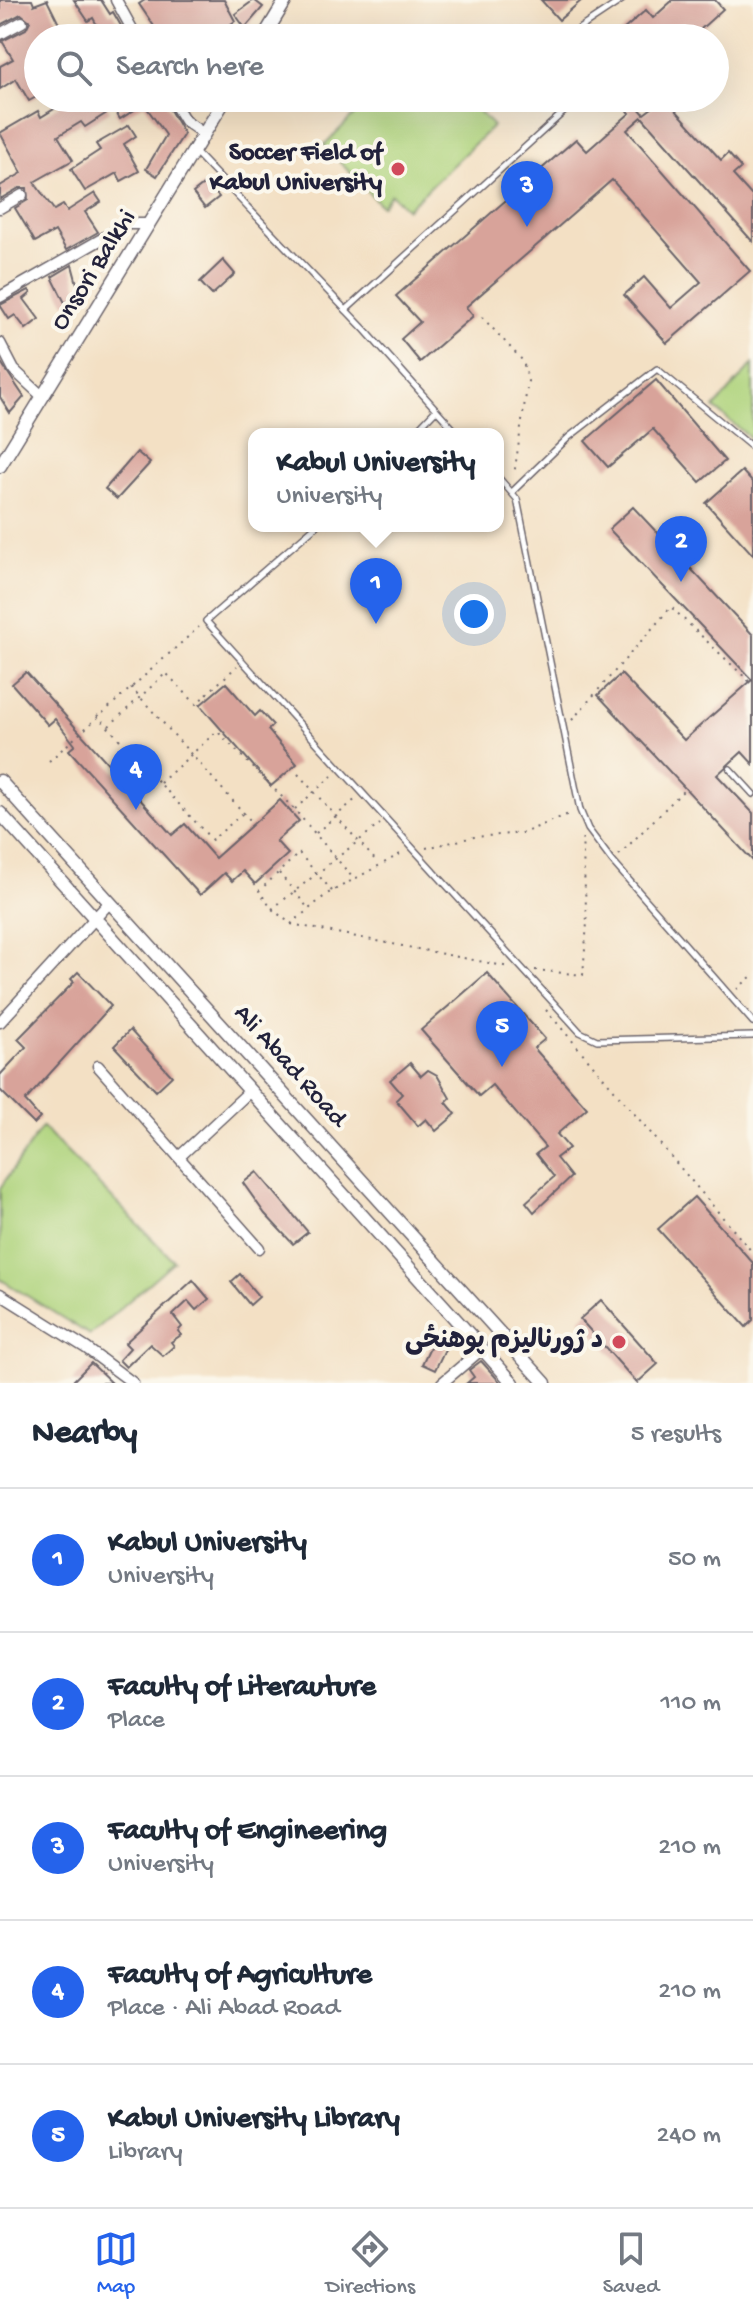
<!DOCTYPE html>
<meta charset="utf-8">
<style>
body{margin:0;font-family:"Gochi Hand","Playpen Sans Arabic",sans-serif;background:#f2f2f3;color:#1f2937}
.you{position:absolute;left:474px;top:614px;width:28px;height:28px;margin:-20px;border:6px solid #fff;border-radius:50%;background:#1a73e8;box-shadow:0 0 0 12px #1a73e833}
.badge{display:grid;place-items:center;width:52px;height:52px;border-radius:50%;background:#2563eb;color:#fff;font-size:26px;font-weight:700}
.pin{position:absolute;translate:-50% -66px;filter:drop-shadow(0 2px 4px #0008)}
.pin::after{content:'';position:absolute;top:42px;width:28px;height:24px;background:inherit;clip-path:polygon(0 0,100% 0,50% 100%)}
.popup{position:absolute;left:248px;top:428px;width:256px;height:104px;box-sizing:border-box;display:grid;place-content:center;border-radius:16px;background:#fff;filter:drop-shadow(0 2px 6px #0005);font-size:26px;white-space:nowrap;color:#747a83}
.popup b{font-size:30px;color:#1f2937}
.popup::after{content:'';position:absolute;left:50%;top:100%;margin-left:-16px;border:16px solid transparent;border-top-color:#fff}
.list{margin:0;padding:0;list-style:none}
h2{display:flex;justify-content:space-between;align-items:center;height:104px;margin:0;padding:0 32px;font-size:34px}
h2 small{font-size:26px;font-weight:400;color:#747a83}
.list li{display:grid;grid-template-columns:52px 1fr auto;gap:24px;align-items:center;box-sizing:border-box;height:144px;padding:0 32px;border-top:2px solid #e0e1e3}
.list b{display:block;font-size:30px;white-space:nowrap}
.list p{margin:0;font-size:26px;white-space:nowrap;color:#747a83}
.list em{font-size:26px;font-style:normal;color:#747a83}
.icon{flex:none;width:44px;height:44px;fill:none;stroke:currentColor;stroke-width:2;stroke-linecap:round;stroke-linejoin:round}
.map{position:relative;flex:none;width:753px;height:1383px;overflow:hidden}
.search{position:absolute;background:#fff;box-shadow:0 8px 32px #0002;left:24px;right:24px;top:24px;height:88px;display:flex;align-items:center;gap:20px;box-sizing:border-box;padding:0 28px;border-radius:44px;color:#747a83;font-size:30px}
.sheet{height:824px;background:#fff}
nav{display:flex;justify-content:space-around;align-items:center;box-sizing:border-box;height:112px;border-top:2px solid #e0e1e3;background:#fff;font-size:22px;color:#747a83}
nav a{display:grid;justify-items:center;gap:4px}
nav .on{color:#2563eb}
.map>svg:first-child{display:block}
</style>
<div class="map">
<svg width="753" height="1383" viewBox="0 0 753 1383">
<rect width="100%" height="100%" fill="#fbf7ec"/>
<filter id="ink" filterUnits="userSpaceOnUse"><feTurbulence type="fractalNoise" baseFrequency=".0125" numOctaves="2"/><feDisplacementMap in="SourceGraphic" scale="16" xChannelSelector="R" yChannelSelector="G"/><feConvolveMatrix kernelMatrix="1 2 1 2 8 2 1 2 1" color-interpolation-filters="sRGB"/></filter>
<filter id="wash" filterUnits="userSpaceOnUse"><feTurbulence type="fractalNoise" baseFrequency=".006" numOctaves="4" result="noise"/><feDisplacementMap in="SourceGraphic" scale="32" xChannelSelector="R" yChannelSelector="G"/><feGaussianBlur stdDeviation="1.8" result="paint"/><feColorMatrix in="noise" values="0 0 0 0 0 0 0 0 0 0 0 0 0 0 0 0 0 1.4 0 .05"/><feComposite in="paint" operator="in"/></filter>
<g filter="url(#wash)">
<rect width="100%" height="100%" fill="#f3e0c4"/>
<g fill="#aed37c" stroke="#687a5c" stroke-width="2">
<path d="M371,98H466L493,126L407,209L391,194L381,206L324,145Z"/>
<path d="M753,364V440L714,408Z"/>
<path d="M42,1127L174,1261L90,1335L0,1279V1188Z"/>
</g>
<g id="blocks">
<g fill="#d8a39a">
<path d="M0,0H32L34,5L47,0L66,38H38V96L29,101L16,79L0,89V66L13,59L2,41L26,29L30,21L21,14L0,25Z"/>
<path d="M74,0H101L110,14L113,12L128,38H104L93,18L88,21Z"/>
<path d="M145,0H224L235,21L223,30L229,38H162L139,4Z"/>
<path d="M254,0L263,7L245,28L235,14Z"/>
<path d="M541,0H582L559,20Z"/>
<path d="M673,0H715L723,9L691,38H614L646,10L653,18Z"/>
<path d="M72,98H79L83,105L102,98L110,111L85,127L81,122L58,136L73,160L34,182L54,210L63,205L67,211L95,193L101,202L85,212L98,232L66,250L55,231L35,242L30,233L15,208L28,200L27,188H19L0,199V186L22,173L0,133L38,111L41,117Z"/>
<path d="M135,98H163L184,134L157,176L146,169L166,135L144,104L120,119L115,111Z"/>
<path d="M617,98H630L644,114L665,98L721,160L728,153L741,168L733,175L753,197V242L642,117L627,130L750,271L667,343L624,295L644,277L671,308L701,282L612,180L466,307L473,316L420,362L401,339L420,322L396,296L576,139L587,151L630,113Z"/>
<path d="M129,125L136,136L124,144L139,171L121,181L117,173L85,191L71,169L100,150L96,144Z"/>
<path d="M207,182L219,197L205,208L193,193Z"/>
<path d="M223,260L235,274L212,295L200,282Z"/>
<path d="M72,265L80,295L65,303L52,277Z"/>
<path d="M29,290L31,293L24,299L39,319L26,329L15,315L9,319L0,305Z"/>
<path d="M0,361L24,397L10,413L0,397Z"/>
<path d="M656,380L725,461L700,482L653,429L608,467L585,441Z"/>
<path d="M137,452L150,463L117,499L105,489Z"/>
<path d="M742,471L753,483V555L706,503Z"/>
<path d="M633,507L753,635V764L742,752L717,775L753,813V861L598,695L621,674L684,740L752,680L609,529Z"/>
<path d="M26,672L172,835L185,824L215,858L280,800L299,821L276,841L288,854L255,884L243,871L232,881L224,873L200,895L69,750L75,745L55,719L48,725L12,684Z"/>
<path d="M226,683L255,716L260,711L273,725L268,730L297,764L271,786L200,705Z"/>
<path d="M78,972L111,1006L25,1101L40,1118L34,1124L0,1090V1075L26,1047L18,1039L74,982L71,979Z"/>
<path d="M487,973L545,1039L534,1048L587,1108L557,1134L569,1148L556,1158L571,1177L534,1212L526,1202L554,1177L536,1154L545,1147L492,1085L479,1096L421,1030Z"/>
<path d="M130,1030L172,1076L156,1091L114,1046Z"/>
<path d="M410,1063L421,1076L428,1070L437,1075L450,1098L446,1102L456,1114L436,1131L426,1119L418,1126L396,1100L402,1094L390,1080Z"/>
<path d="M257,1172L308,1232L293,1244L265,1214L243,1183Z"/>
<path d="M694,1197L753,1263V1320L746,1327L658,1229Z"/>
<path d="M240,1274L259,1297L250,1305L231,1282Z"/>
<path d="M193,1280L209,1299L196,1310L188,1301L173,1315L182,1327L178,1331L181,1335L171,1342L174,1346L163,1356L150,1344L126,1367L119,1360L130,1348L125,1343Z"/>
<path d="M601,1300L658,1364L637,1383L580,1319Z"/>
<path d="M436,1334L449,1341L435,1370L422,1364Z"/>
<path d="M481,1361L501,1383H467L474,1377L469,1370Z"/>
<path d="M91,1363L112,1383H71Z"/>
</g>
</g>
</g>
<g filter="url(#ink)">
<use href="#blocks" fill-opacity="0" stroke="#6b646b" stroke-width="2"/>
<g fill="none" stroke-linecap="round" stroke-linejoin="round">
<defs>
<g id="service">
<path d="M580,28L622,0"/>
<path d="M194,151L365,330L458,434"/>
<path d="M346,310L578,99"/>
<path d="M413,434L436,410"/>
<path d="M498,477L517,499L580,810L588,829L612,861L753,1022"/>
<path d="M512,492L569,437L657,369L753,448"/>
<path d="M316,526L206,621L580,1032L597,1040L753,1036"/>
<path d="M730,769L753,794"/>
</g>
<g id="minor">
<path d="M116,0L137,38"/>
<path d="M0,34L22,22"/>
<path d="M171,98L185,121L204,134"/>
<path d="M0,208L22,195"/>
<path d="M0,297L128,224H149"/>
<path d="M0,343L14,370L43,397"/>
<path d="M0,1022L110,902"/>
<path d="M98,1066L259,1248"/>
<path d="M179,1157L250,1091"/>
<path d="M0,1294L86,1348L133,1383"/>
<path d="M442,1383L482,1349"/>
</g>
<g id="tertiary">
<path d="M263,38L286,0"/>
<path d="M0,466L226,98"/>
<path d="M0,781L545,1383"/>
<path d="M0,813L513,1383"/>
</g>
</defs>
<use href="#service" stroke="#6b646b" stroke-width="8"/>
<use href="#minor" stroke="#6b646b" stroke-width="13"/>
<use href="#tertiary" stroke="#6b646b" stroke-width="15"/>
<g stroke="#6b646b" stroke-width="2" stroke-dasharray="2 6" stroke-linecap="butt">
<path d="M482,317L523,361L528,381L514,475"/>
<path d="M131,687L250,820"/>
<path d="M97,715L212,840L243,813"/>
<path d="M572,720L671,607L753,685"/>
<path d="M109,726L166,673L196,704L237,666"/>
<path d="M49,761L199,627"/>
<path d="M298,774L378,863"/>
<path d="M160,783L217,731L294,809L353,878"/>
<path d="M295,809L332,776"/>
<path d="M316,833L357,798"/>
<path d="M426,848L474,837L523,833L571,813"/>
<path d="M619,855L683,791"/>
<path d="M279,873L308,908"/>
<path d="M332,891L299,853L259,891L272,909L291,924L509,967"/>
<path d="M272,909L380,824"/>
<path d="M291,924L327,894L404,852"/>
<path d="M535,970L583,975L587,923L582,838"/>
<path d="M737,989L753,975"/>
<path d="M546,1010L753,1253"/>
</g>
<use href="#service" stroke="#fff" stroke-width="5"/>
<use href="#minor" stroke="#fff" stroke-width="10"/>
<use href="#tertiary" stroke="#fff" stroke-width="12"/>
</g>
</g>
<g fill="#d1495b" stroke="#fbf7ec" stroke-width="3">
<circle cx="398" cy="169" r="8"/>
<circle cx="619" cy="1342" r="8"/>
</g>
<g text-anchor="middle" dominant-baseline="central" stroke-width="8" stroke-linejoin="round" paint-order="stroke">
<g font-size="26" font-weight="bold" fill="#22223b" stroke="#fbf7ec" text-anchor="end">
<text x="382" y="154">Soccer Field of<tspan x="382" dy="30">Kabul University</tspan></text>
<text x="603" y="1342">د ژورنالیزم پوهنحٔی</text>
</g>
<g font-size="26" fill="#22223b" stroke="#fbf7ec">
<text transform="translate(95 271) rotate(-58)">Onsori Balkhi</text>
<text transform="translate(289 1067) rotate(48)">Ali Abad Road</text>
</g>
</g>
</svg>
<div class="you"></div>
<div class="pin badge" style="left:376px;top:624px">1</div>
<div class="popup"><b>Kabul University</b>University</div>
<div class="pin badge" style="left:681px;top:582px">2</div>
<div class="pin badge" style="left:527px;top:227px">3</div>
<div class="pin badge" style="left:136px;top:810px">4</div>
<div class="pin badge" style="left:502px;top:1067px">5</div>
<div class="search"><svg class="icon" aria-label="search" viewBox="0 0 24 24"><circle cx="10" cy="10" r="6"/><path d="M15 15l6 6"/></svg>Search here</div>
</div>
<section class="sheet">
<h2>Nearby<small>5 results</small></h2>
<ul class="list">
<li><span class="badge">1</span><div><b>Kabul University</b><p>University</p></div><em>50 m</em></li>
<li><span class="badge">2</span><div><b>Faculty of Literauture</b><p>Place</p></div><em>110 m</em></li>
<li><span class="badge">3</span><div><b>Faculty of Engineering</b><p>University</p></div><em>210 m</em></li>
<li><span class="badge">4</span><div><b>Faculty of Agriculture</b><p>Place · Ali Abad Road</p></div><em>210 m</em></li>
<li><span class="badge">5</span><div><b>Kabul University Library</b><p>Library</p></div><em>240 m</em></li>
</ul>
</section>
<nav>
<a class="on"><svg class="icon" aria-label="map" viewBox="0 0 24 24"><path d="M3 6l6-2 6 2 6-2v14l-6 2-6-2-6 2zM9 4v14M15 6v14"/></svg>Map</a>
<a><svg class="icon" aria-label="directions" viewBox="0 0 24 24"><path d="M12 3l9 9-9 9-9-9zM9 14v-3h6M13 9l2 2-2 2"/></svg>Directions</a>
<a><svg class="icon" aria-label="saved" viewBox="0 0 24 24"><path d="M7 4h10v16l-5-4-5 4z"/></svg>Saved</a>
</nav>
